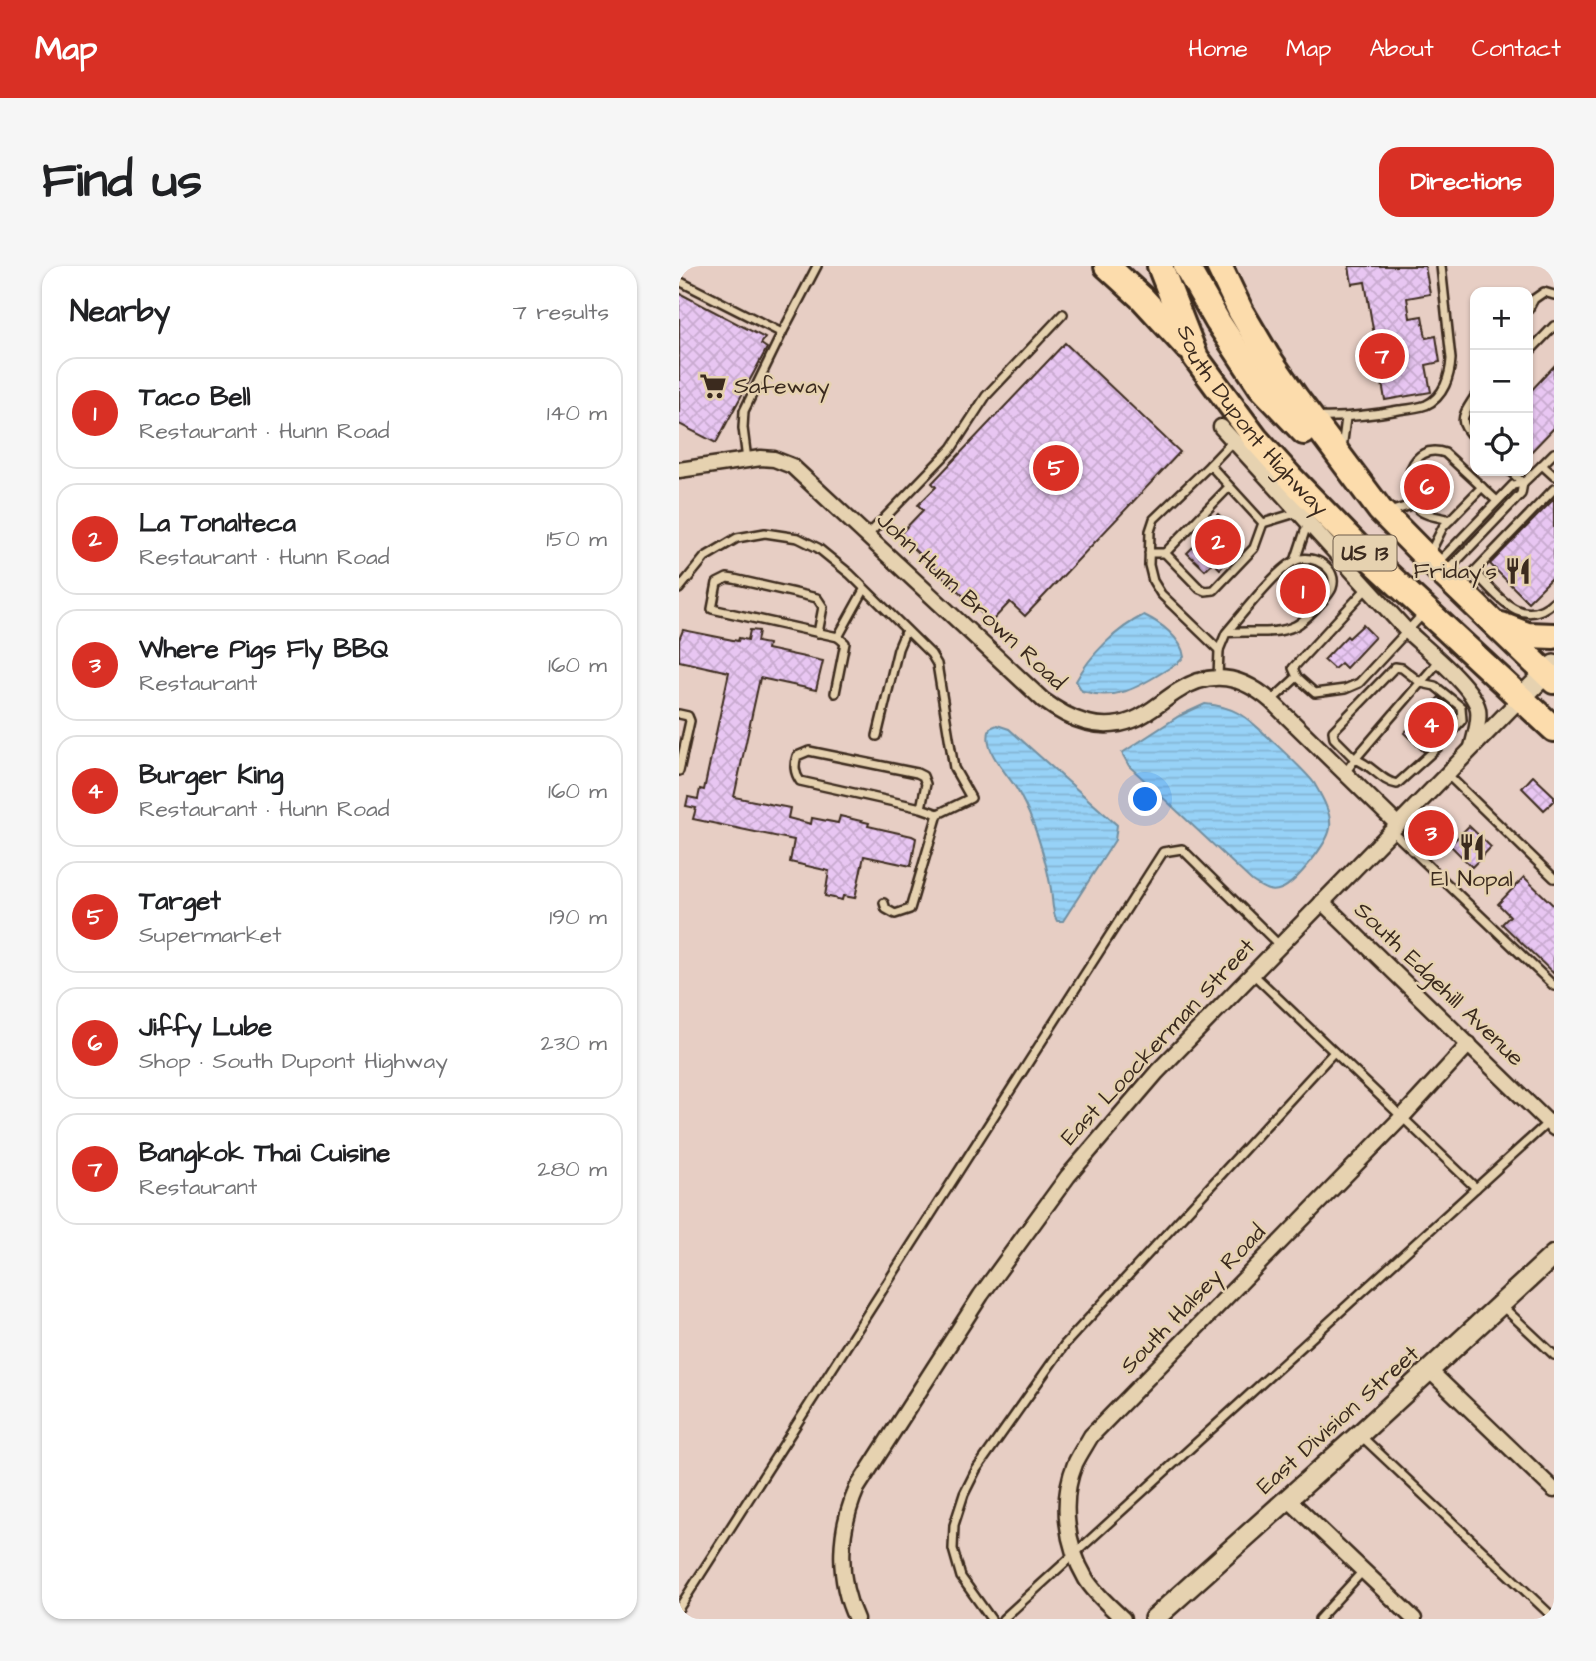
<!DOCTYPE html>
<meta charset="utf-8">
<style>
body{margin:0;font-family:"Architects Daughter",sans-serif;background:#f6f6f6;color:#202124}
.controls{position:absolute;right:21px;top:21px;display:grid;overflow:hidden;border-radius:14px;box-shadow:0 2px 5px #0004}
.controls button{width:63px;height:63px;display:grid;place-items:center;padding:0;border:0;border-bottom:2px solid #e0e0e0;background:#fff;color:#202124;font:35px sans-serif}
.you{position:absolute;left:467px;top:534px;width:24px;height:24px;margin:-18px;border:5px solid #fff;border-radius:50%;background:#1a73e8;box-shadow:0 0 0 10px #1a73e833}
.badge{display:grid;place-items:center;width:46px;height:46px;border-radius:50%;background:#d93025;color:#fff;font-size:23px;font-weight:700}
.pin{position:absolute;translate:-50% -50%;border:4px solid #fff;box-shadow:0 2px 7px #0006}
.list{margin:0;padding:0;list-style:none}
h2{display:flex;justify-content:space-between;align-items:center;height:91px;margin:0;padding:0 28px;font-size:30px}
h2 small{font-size:23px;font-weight:400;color:#757577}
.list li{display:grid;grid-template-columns:46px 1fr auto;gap:21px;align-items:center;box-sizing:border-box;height:112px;margin:0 14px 14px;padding:0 14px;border:2px solid #e0e0e0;border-radius:21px}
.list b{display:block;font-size:26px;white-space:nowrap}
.list p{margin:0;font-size:23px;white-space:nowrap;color:#757577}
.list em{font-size:23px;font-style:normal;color:#757577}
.icon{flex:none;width:38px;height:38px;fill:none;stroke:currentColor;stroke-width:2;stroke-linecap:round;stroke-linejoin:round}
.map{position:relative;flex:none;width:875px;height:1353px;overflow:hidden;border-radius:21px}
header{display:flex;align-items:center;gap:42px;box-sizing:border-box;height:98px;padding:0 35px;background:#d93025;color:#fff}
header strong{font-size:33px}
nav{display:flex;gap:38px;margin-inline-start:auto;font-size:24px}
.intro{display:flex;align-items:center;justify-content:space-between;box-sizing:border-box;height:168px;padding:0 42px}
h1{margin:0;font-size:49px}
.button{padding:18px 32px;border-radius:21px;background:#d93025;color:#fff;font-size:24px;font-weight:700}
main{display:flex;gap:42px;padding:0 42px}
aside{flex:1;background:#fff;border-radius:21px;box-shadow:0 2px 5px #0004}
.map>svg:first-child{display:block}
</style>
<header>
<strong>Map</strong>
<nav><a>Home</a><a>Map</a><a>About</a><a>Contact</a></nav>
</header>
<div class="intro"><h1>Find us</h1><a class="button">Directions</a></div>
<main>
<aside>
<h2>Nearby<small>7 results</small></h2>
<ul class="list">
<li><span class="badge">1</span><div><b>Taco Bell</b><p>Restaurant · Hunn Road</p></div><em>140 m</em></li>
<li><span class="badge">2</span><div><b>La Tonalteca</b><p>Restaurant · Hunn Road</p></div><em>150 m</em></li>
<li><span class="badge">3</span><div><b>Where Pigs Fly BBQ</b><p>Restaurant</p></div><em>160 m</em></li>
<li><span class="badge">4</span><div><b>Burger King</b><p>Restaurant · Hunn Road</p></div><em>160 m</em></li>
<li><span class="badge">5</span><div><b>Target</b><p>Supermarket</p></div><em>190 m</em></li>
<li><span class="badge">6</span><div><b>Jiffy Lube</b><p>Shop · South Dupont Highway</p></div><em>230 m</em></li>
<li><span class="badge">7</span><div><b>Bangkok Thai Cuisine</b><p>Restaurant</p></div><em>280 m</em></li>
</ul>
</aside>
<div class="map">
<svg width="875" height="1353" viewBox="0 0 875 1353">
<defs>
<pattern id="water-rules" width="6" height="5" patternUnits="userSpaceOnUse" patternTransform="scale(1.75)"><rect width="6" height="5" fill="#97d2f7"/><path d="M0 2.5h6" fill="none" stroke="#83b4d3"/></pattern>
<pattern id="building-cross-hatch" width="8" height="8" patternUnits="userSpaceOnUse" patternTransform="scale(1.75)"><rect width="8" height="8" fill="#e8c6f2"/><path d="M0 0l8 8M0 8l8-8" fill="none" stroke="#c8aacf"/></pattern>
</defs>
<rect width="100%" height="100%" fill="#e7cec4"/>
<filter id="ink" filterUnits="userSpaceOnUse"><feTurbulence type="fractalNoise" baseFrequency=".0143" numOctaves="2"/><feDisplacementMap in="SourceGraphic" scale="14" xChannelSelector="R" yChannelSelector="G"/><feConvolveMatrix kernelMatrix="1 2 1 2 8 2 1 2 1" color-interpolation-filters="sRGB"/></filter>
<g filter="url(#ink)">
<g fill="url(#water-rules)" stroke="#728fa0" stroke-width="2">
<path d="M465,349C480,356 503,372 505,391L499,397C466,416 443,437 403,425L397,415C411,389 438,362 465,349Z"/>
<path d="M526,438C539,439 549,441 561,448C573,454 627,506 635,517C642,529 653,547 651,562C649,577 616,618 602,623C591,628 582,621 573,615L450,500L443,487L500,450Z"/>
<path d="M318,459L330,463L438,559L436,574L384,655H378C372,645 374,630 371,618C365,587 356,557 341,529C331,508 302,487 311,462Z"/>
</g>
<g fill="url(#building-cross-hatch)" stroke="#3b2a1e" stroke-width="2">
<path d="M670,0H746L751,28L728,32L731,52L743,50L747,72L757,70L761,96L747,99L752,126L706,134L686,16L673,18Z"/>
<path d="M0,27L86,72L82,78L88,82L37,177L0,158Z"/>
<path d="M386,77L501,186L346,350L331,336L312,356L220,269L244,244L239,239L257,221L253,217Z"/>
<path d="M875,100V162L849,189V128Z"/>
<path d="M757,205L763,230L741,235L736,222L737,210Z"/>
<path d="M875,233V310L849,336L811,298Z"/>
<path d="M539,248L559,267L555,271L564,280L541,303L534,296L526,304L508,287L523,272L519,268Z"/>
<path d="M633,305L644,316L615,345L605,335Z"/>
<path d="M684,359L696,371L667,402L662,397L655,403L645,394L668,370L670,372Z"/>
<path d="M4,364L59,375L60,372L69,374L71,364L80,365L78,376L89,378L88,383L144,395L137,424L81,412L55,531L111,542L109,552L132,558L133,552L159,557L161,550L190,557L189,560L233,570L237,572L232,600L185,590L176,632L164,630L163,634L146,630L150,605L111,596L115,574L14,553L17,542L7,540L9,531L19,533L21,523L25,524L50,406L0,395V374Z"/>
<path d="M760,431L776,448L777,452L745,486L725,467Z"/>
<path d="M854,510L875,530V535L865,544L843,522Z"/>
<path d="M790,560L812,581L793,601L771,579Z"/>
<path d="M845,611L875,640V708L823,658L831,650L819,638Z"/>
</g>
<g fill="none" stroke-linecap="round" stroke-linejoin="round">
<defs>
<g id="lane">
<path d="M0,15L103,67L65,145L64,162L68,194"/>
<path d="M849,44L855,33L865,26L875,29"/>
<path d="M103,67L138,0"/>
<path d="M849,87L875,60"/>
<path d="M796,130C784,150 777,155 796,173"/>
<path d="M639,151C667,152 693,149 720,144C729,143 739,142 747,139C765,131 771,110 772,93L762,0"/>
<path d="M663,183L667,152"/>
<path d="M875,187L863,199L875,210"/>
<path d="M531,199L554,175"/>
<path d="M831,205L844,217"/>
<path d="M875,223L795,306C818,328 843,366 875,335"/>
<path d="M710,246L736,238"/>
<path d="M771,254C761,251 746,250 739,243C719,221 732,175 766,187L818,235"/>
<path d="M584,257L620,246"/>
<path d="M188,270L273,182L307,130L384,48"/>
<path d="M470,287H486L521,323L526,325L535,324L575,282L584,257L531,199L475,253L471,265L470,299L474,315L482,328L540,384"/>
<path d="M486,287L550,221"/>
<path d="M750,289L764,261L803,221"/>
<path d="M616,295L629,256"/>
<path d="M758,298L834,219L844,217L863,199"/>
<path d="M768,305L842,228L844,217"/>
<path d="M689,321L614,402L618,411L636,427L666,423L680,417L745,347"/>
<path d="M0,323L26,291L58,272L86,267L119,272L139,282L171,308L252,388L258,398L275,502L292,532L259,548L231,643L216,648L207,643L205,637"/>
<path d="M139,367L144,341L138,332L55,313L48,312L38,317L33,343L159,371L185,324"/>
<path d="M539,412L540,384L547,367C569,364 595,370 616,360C625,356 650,330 653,322C660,302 634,288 618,294C599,301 562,350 547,367"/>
<path d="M156,427L166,377L159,371"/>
<path d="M592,435L618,411"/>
<path d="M0,448L9,450L11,455L0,505"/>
<path d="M198,470L219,383L227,364"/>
<path d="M666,507L676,493L655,472L654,465L716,401L723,402L742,417L756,420L782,441L783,454L759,481L718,518C703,516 693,499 676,493L760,395"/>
<path d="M768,508L875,612"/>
<path d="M242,542L247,518L244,510L238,507L130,485L118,490C115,499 115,506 121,515L242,542L259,548"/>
<path d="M712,564L875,720"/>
<path d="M575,709L797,922"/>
<path d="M822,1039L875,1089"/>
<path d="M681,1169L875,1352"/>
<path d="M0,1342L484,586L503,583L601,680"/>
<path d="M312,1353L282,1311L274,1283L275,1259L285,1228L297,1204L386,1078L655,786"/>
<path d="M324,1353L875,851"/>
<path d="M640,1353L684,1305"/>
</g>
<g id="street">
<path d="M542,161L728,365C746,382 794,420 799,443C801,456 796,469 793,481"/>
<path d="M0,204L82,192L95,193L113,200L364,434C391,454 421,467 454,454C470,448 484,434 499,425C533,403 563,410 592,435L718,558"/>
<path d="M643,636L875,862"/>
<path d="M750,1104L875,1224"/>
<path d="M609,1233L735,1353"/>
<path d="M177,1353C157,1311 160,1263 178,1222L302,1029L389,910L478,806L842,432"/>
<path d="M444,1353C432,1341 416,1328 407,1313C387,1279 381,1235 396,1198C400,1189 407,1179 412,1170L724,850L790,778"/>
</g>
<g id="secondary">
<path d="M842,432L875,399"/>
<path d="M475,1353L680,1169L875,989"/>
</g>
<g id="highway">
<path d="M428,0L464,33L508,81"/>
<path id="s1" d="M481,0L517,92L576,172L611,211L679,281L875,463"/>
<path d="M507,0L539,56L582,121L625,166"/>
<path d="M540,0L562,46L588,90L617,132L701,244L765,309L875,415"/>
<path d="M822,359L848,369L875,370"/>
</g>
</defs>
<use href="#lane" stroke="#3b2a1e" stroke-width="12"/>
<use href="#street" stroke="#3b2a1e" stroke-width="19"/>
<use href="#secondary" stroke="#3b2a1e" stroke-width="24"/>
<use href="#highway" stroke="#3b2a1e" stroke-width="30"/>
<use href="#lane" stroke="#e6d2b0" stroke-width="7"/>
<use href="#street" stroke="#e6d2b0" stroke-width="14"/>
<use href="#secondary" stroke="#e6d2b0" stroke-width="19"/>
<use href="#highway" stroke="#fcdcac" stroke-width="24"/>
</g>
</g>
<defs>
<symbol id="supermarket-bare" viewBox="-9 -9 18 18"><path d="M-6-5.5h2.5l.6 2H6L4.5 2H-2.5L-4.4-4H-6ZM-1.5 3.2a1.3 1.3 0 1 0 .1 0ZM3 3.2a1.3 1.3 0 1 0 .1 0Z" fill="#3b2a1e" stroke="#e6d2b0" stroke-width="2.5" paint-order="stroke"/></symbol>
<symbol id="restaurant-bare" viewBox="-9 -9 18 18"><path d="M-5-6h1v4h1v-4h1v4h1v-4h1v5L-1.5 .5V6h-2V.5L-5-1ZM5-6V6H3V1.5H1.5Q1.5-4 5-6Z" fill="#3b2a1e" stroke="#e6d2b0" stroke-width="2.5" paint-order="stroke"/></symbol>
</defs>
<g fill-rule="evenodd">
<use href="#supermarket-bare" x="15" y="101" width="38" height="38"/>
<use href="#restaurant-bare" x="820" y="286" width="38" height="38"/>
<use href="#restaurant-bare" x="774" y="562" width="38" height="38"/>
</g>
<g text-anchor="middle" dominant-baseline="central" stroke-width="5" stroke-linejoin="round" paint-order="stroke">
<rect fill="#e6d2b0" stroke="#6e5c4a" stroke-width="2" x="654.5" y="269.5" width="63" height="35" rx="5"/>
<g font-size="21" font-weight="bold" fill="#3b2a1e">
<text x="686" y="287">US 13</text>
</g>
<g font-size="23" fill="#3b2a1e" stroke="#e6d2b0" text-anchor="start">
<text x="55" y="120">Safeway</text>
<text x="818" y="305" text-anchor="end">Friday's</text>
<text x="793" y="613" text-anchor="middle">El Nopal</text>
</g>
<g font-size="23" fill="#3b2a1e" stroke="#e6d2b0">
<text stroke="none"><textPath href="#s1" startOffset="182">South Dupont Highway</textPath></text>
<text transform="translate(292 335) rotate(43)">John Hunn Brown Road</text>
<text transform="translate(760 718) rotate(44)">South Edgehill Avenue</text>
<text transform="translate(479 776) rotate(-47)">East Loockerman Street</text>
<text transform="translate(514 1033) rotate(-46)">South Halsey Road</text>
<text transform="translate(659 1154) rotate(-42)">East Division Street</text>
</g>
</g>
</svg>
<div class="controls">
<button>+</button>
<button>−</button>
<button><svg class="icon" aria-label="locate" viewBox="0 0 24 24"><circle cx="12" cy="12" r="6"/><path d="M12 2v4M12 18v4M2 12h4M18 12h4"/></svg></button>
</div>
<div class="you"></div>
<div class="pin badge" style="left:624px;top:325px">1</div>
<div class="pin badge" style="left:539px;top:276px">2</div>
<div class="pin badge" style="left:752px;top:567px">3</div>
<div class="pin badge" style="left:752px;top:459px">4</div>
<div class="pin badge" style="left:377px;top:202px">5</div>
<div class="pin badge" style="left:748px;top:221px">6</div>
<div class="pin badge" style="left:703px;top:90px">7</div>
</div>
</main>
